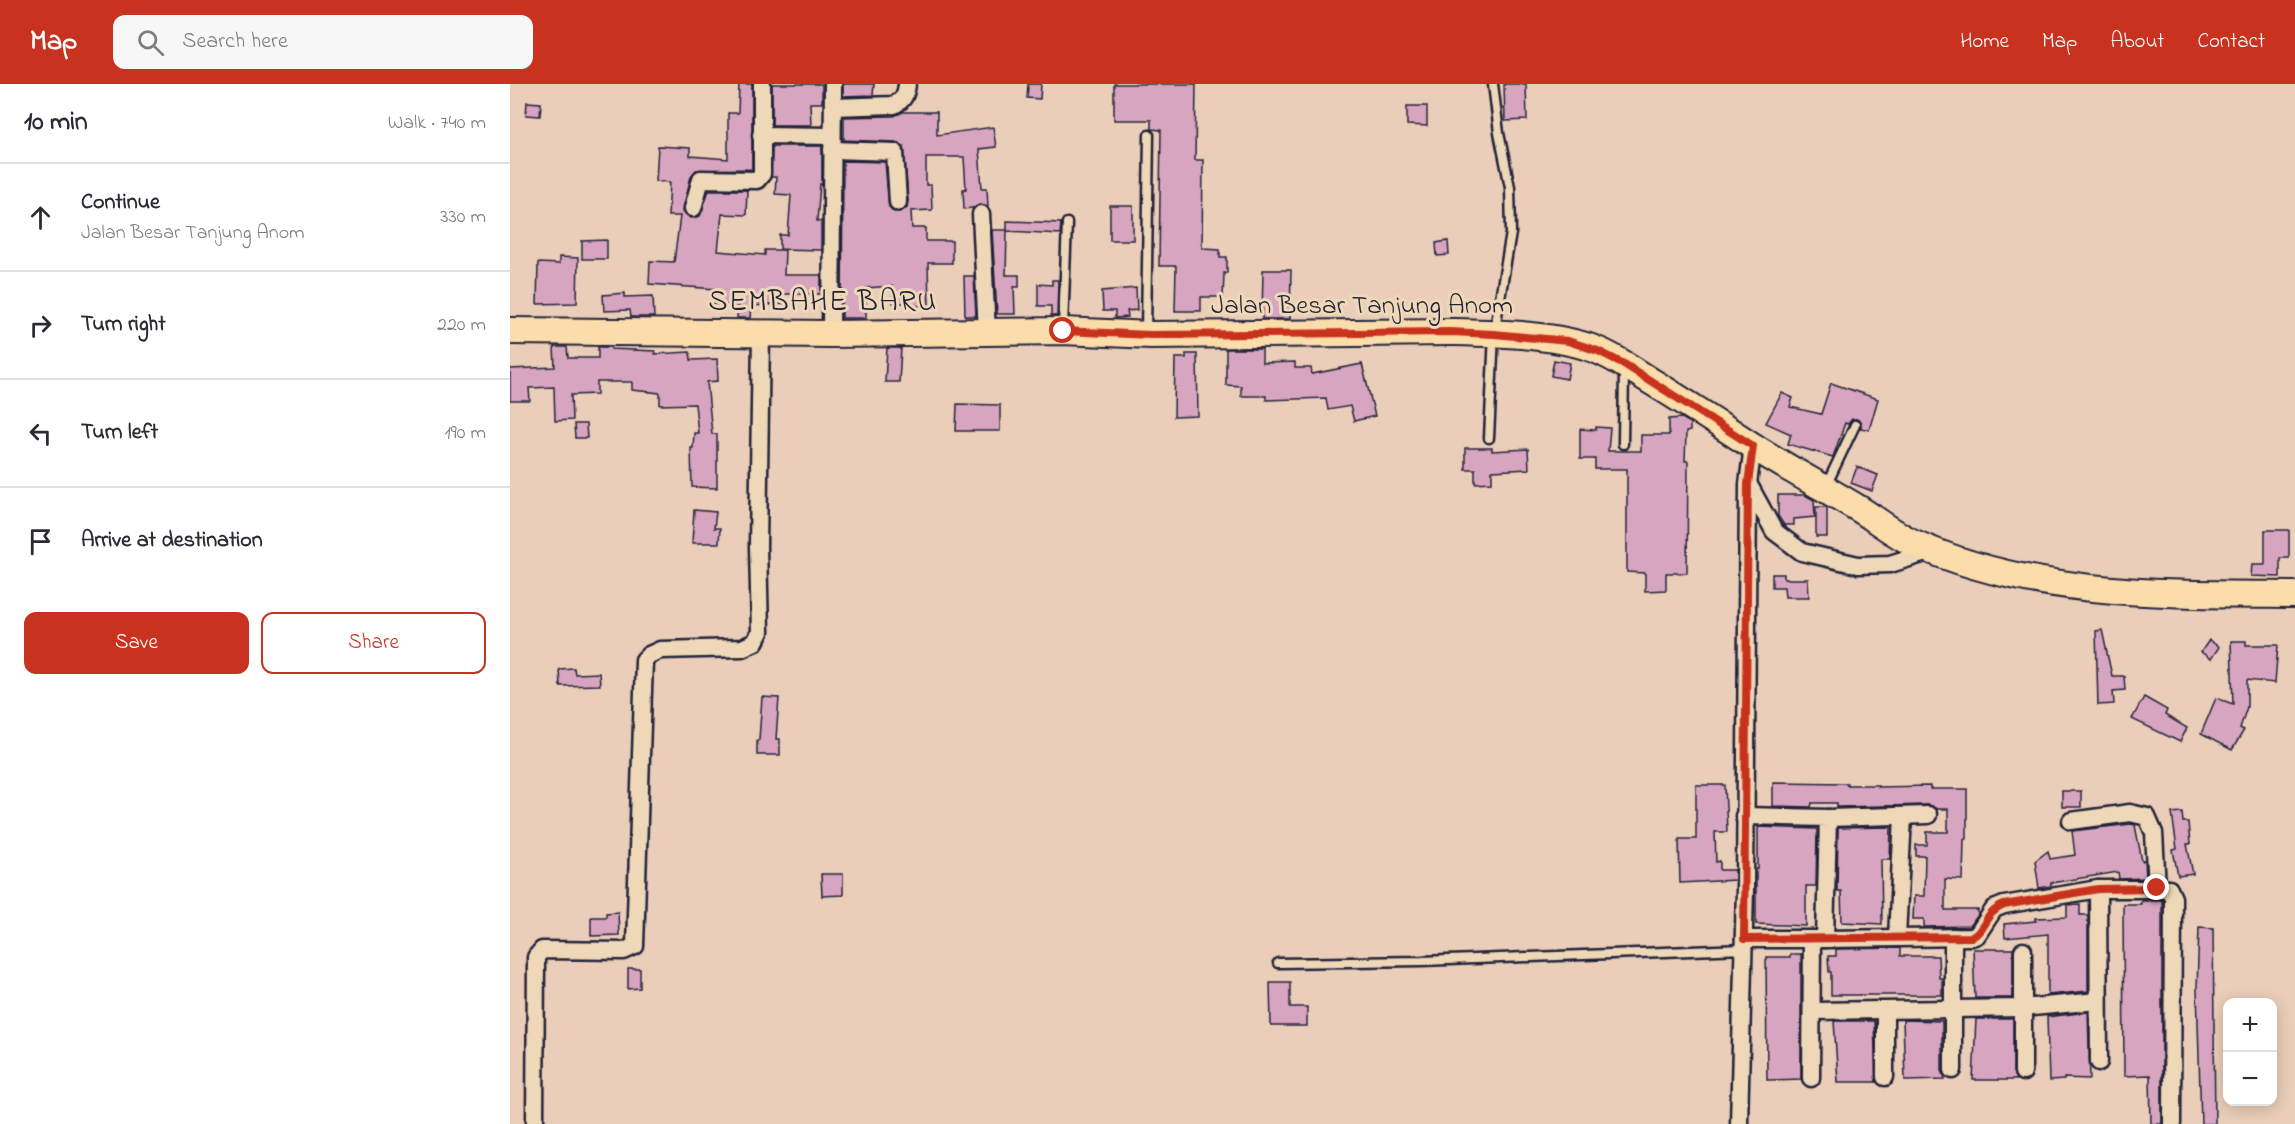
<!DOCTYPE html>
<meta charset="utf-8">
<style>
body{margin:0;font-family:"Indie Flower",sans-serif;background:#f7f7f7;color:#2b2b33}
.controls{position:absolute;right:18px;bottom:18px;display:grid;overflow:hidden;border-radius:12px;box-shadow:0 3px 15px #0003}
.controls button{width:54px;height:54px;display:grid;place-items:center;padding:0;border:0;border-bottom:2px solid #e1e1e2;background:#fff;color:#2b2b33;font:30px sans-serif}
.stop{position:absolute;width:18px;height:18px;margin:-14px;border:4px solid #c8321e;border-radius:50%;background:#fff}
.stop.end{background:#c8321e;border-color:#fff;box-shadow:0 2px 6px #0008}
.list{margin:0;padding:0;list-style:none}
h2{display:flex;justify-content:space-between;align-items:center;height:78px;margin:0;padding:0 24px;font-size:26px}
h2 small{font-size:20px;font-weight:400;color:#7c7c81}
.list li{display:grid;grid-template-columns:39px 1fr auto;gap:18px;align-items:center;box-sizing:border-box;height:108px;padding:0 24px;border-top:2px solid #e1e1e2}
.list b{display:block;font-size:22px;white-space:nowrap}
.list p{margin:0;font-size:20px;white-space:nowrap;color:#7c7c81}
.list em{font-size:20px;font-style:normal;color:#7c7c81}
.actions{display:flex;gap:12px;padding:18px 24px}
.actions a{flex:1;padding:14px 0;border:2px solid #c8321e;border-radius:12px;text-align:center;font-size:21px;color:#c8321e}
.actions .main{background:#c8321e;color:#fff}
.icon{flex:none;width:33px;height:33px;fill:none;stroke:currentColor;stroke-width:2;stroke-linecap:round;stroke-linejoin:round}
.map{position:relative;flex:none;width:1785px;height:1040px;overflow:hidden}
header{display:flex;align-items:center;gap:36px;box-sizing:border-box;height:84px;padding:0 30px;background:#c8321e;color:#fff}
header strong{font-size:28px}
nav{display:flex;gap:33px;margin-inline-start:auto;font-size:21px}
.search{width:420px;height:54px;background:#f7f7f7;display:flex;align-items:center;gap:15px;box-sizing:border-box;padding:0 21px;border-radius:12px;color:#7c7c81;font-size:22px}
main{display:flex}
aside{flex:1;background:#fff}
.map>svg:first-child{display:block}
</style>
<header>
<strong>Map</strong>
<div class="search"><svg class="icon" aria-label="search" viewBox="0 0 24 24"><circle cx="10" cy="10" r="6"/><path d="M15 15l6 6"/></svg>Search here</div>
<nav><a>Home</a><a>Map</a><a>About</a><a>Contact</a></nav>
</header>
<main>
<aside>
<h2>10 min<small>Walk · 740 m</small></h2>
<ul class="list">
<li><svg class="icon" aria-label="ahead" viewBox="0 0 24 24"><path d="M12 20V5M6 11l6-6 6 6"/></svg><div><b>Continue</b><p>Jalan Besar Tanjung Anom</p></div><em>330 m</em></li>
<li><svg class="icon" aria-label="right" viewBox="0 0 24 24"><path d="M7 20v-9h11M14 6l5 5-5 5"/></svg><div><b>Turn right</b></div><em>220 m</em></li>
<li><svg class="icon" aria-label="left" viewBox="0 0 24 24"><path d="M17 20v-9H6M10 6l-5 5 5 5"/></svg><div><b>Turn left</b></div><em>190 m</em></li>
<li><svg class="icon" aria-label="arrive" viewBox="0 0 24 24"><path d="M6 21V4h12l-3 4 3 4H6"/></svg><div><b>Arrive at destination</b></div></li>
</ul>
<div class="actions"><a class="main">Save</a><a>Share</a></div>
</aside>
<div class="map">
<svg width="1785" height="1040" viewBox="0 0 1785 1040">
<rect width="100%" height="100%" fill="#eaceb9"/>
<filter id="ink" filterUnits="userSpaceOnUse"><feTurbulence type="fractalNoise" baseFrequency=".0167" numOctaves="2"/><feDisplacementMap in="SourceGraphic" scale="12" xChannelSelector="R" yChannelSelector="G"/><feConvolveMatrix kernelMatrix="1 2 1 2 8 2 1 2 1" color-interpolation-filters="sRGB"/></filter>
<g filter="url(#ink)">
<g fill="#d8a5c0" stroke="#22223b" stroke-width="1.5">
<path d="M229,0H242V85L186,86L181,92L173,127L181,134L190,132L199,106H237L236,131L212,130L208,167L255,171V166H275L274,191H311V210H273V220L241,222L240,234H227L228,222L204,220L206,205L139,200L140,177L164,178L170,132H158L160,98L146,97L148,62L180,64V72L218,75V29H228Z"/>
<path d="M262,0H312V19H300L301,41H262Z"/>
<path d="M333,0H364L363,11L333,12Z"/>
<path d="M518,0H531L530,15L517,14Z"/>
<path d="M604,0H686L685,76H693L692,164L710,165V173H717V189H714L713,213H691V227H665L666,182H649L651,46L641,45V36H604Z"/>
<path d="M994,0H1016L1017,36L995,37Z"/>
<path d="M17,18L31,19L30,32L16,31Z"/>
<path d="M897,22H917V42L897,41Z"/>
<path d="M393,28H427V51L483,43L486,63L469,65L472,104H477L478,122L470,120L462,124L454,125L453,105H456L454,73H416V101H421L422,126L401,127L402,144H416V157H442V179H418L419,222H401V219H383L382,202L356,204V234H332L333,77L375,78L379,123L384,128H389L397,123L398,117L394,62L385,58L334,56V33L384,32Z"/>
<path d="M262,62H312V101L310,100L307,137H311V166L270,165V151H278L281,111L265,110L266,93H261Z"/>
<rect x="600" y="122" width="23" height="34"/>
<path d="M497,137L551,139L550,150L497,147L496,191H509V203H504L505,230H487L482,146H497Z"/>
<path d="M97,156V175H72V157Z"/>
<path d="M938,157L939,171L927,172L926,159Z"/>
<path d="M49,173L68,174L67,219L27,220L28,179L49,180Z"/>
<path d="M753,186H781L780,235H752Z"/>
<path d="M454,192H464L466,232H455Z"/>
<path d="M542,196H548L547,232H541V222H528V200L542,201Z"/>
<path d="M626,204L627,226L617,227L618,233L605,234V227H593L592,207Z"/>
<path d="M115,209V213L143,212L144,233H121L120,226L94,227L93,211Z"/>
<path d="M44,263H57L58,274H88V263H101V265L145,267V270L180,268L181,276L207,275L208,297L197,298L202,350H207V404L182,403L181,364H183L184,349H188L185,320L150,321V309L122,306V298H87V310L61,311L62,336L45,337L44,303L19,304L20,317H0V285L45,283Z"/>
<path d="M377,264H391L389,298H375Z"/>
<path d="M716,265H752V279L785,278V284H801L802,290L852,280L865,332L844,337L840,322L818,326L816,314L756,316V312H731V302L716,301Z"/>
<path d="M676,270H687L688,332L664,333L665,274H676Z"/>
<path d="M1044,276L1060,279L1057,295L1041,292Z"/>
<path d="M1321,299L1368,315L1359,346L1351,344V338L1347,335H1342L1338,340L1335,339L1323,373L1278,360L1281,350L1256,339L1272,309L1283,314L1280,323L1311,330Z"/>
<path d="M447,320L490,321V347H446Z"/>
<path d="M1172,334L1180,339V347L1176,348L1175,377H1178L1177,489H1156V506L1135,507V489L1117,488V385H1085V375H1070V345L1086,346V343L1100,344L1098,367H1131V351H1159V335Z"/>
<path d="M64,340H76L77,354H65Z"/>
<path d="M955,364H982V367L1018,365L1019,385L982,387V398L965,399V385H955Z"/>
<path d="M1347,383L1368,391L1362,407L1341,399Z"/>
<path d="M1268,411H1295L1304,416L1305,433L1284,435V441H1274L1268,432Z"/>
<rect x="1306" y="423" width="11" height="30"/>
<path d="M184,426L206,428L204,444H210L209,459H182Z"/>
<path d="M1755,446H1779V474H1770V493L1741,492L1742,480H1755Z"/>
<path d="M1262,490H1274V495H1298L1299,513H1275L1274,503H1262Z"/>
<path d="M1592,546L1602,592H1614L1615,606L1603,607L1604,620L1588,621L1586,547Z"/>
<path d="M1699,556L1709,563L1701,575L1691,568Z"/>
<path d="M1721,557H1736V561H1768L1765,599L1737,596V623L1730,644L1734,646L1722,666L1691,650L1706,614L1723,620Z"/>
<path d="M64,584L65,590L89,589L90,601L50,602L49,585Z"/>
<path d="M252,613L269,614L266,655H270V671H247V656H249Z"/>
<path d="M1634,613L1657,626L1655,631L1677,644L1670,658L1622,635Z"/>
<path d="M1263,698L1337,699V701H1368V703L1420,702V705H1457V755H1454L1453,796L1435,795V826H1468V831L1460,842L1414,843V835H1403L1404,812H1414L1415,772H1406V761H1417V748H1438V725H1427L1418,721L1327,723V719H1302L1301,723L1263,722Z"/>
<path d="M1186,701H1215L1217,748H1205L1206,778L1210,777V786H1225V796L1170,799L1169,755H1186Z"/>
<rect x="1552" y="707" width="19" height="16"/>
<path d="M1672,728L1673,738H1678L1680,760H1677L1683,790L1668,792L1663,766L1667,765L1662,729Z"/>
<path d="M1621,740L1625,741L1632,777L1635,776L1636,794L1609,795L1608,788L1541,799V802L1529,804L1525,777L1538,767L1540,775L1565,771L1562,747Z"/>
<path d="M1248,743L1307,745L1306,802H1296V842L1246,840V785H1248Z"/>
<path d="M1381,743L1380,775H1371L1372,840L1332,838L1331,807H1327L1328,744Z"/>
<path d="M311,790H333V811L312,812Z"/>
<path d="M1631,816H1652V1040H1641L1640,991L1614,992L1613,820H1631Z"/>
<path d="M1570,820V831H1578V907L1538,911V850L1495,854L1494,840L1526,837V834L1557,833V821Z"/>
<path d="M108,828L109,851L81,852V833H96V829Z"/>
<path d="M1689,843L1703,844L1705,1040H1691L1687,905Z"/>
<path d="M1390,864V872H1428L1429,894H1432V911H1321V888H1319L1318,872H1326V865Z"/>
<path d="M1463,865H1503V914H1465Z"/>
<path d="M1280,870H1291V995L1257,996L1256,873H1280Z"/>
<path d="M118,885H130V904L118,905Z"/>
<path d="M760,898H780V923H797V942H761Z"/>
<path d="M1578,928L1580,995L1554,994V996L1539,997L1537,933Z"/>
<path d="M1466,935H1503V988L1506,996H1463Z"/>
<path d="M1393,936L1432,937V986L1435,995L1395,996Z"/>
<path d="M1324,937H1364L1366,998H1328Z"/>
</g>
<g fill="none" stroke-linecap="round" stroke-linejoin="round">
<defs>
<g id="service">
<path d="M553,243L557,139"/>
<path d="M636,248L639,51"/>
<path d="M979,354L984,250L1001,149L1000,103L989,49L983,0"/>
<path d="M1113,360L1114,285"/>
<path d="M1316,402L1345,341"/>
<path d="M768,879L912,877L1234,865"/>
</g>
<g id="minor">
<path d="M323,23L384,21C394,16 396,10 397,0"/>
<path d="M251,51L322,52"/>
<path d="M322,66L385,68L388,118"/>
<path d="M183,124L191,95L247,96L252,90V0"/>
<path d="M471,130L477,249"/>
<path d="M321,250L323,0"/>
<path d="M1239,401L1264,447L1292,468L1348,481L1380,480L1422,467"/>
<path d="M1318,734L1418,731"/>
<path d="M1561,737L1620,729L1637,733L1644,749L1647,804"/>
<path d="M1588,805L1589,978"/>
<path d="M1387,853L1393,732"/>
<path d="M1234,855H1315L1318,734L1234,732"/>
<path d="M1315,855L1462,853L1467,851L1484,825L1494,821L1588,805H1659L1663,814L1662,1040"/>
<path d="M1513,867V988"/>
<path d="M1303,927L1513,924L1588,917"/>
<path d="M1375,927V993"/>
<path d="M1443,986V853"/>
<path d="M1301,994L1302,855"/>
<path d="M25,1040L26,873L32,866L114,867L125,862L134,576L139,571L150,566L232,564L245,558L250,548L248,463L251,250"/>
<path d="M1229,1040L1235,805L1238,400L1243,362"/>
</g>
<path id="primary" d="M0,247L321,250L553,247L641,251L940,248C983,249 1050,250 1089,267C1108,275 1126,288 1144,299C1173,317 1203,336 1232,355C1269,380 1308,400 1346,423C1365,434 1383,450 1404,459C1523,513 1657,510 1785,511"/>
</defs>
<use href="#service" stroke="#22223b" stroke-width="13"/>
<use href="#minor" stroke="#22223b" stroke-width="21"/>
<use href="#primary" stroke="#22223b" stroke-width="30"/>
<use href="#service" stroke="#eed8b7" stroke-width="8"/>
<use href="#minor" stroke="#eed8b7" stroke-width="16"/>
<use href="#primary" stroke="#faddab" stroke-width="26"/>
</g>
</g>
<g fill="none" stroke-linecap="round" stroke-linejoin="round" filter="url(#ink)">
<path stroke="#c8321e" stroke-width="8" d="M553,247L641,251L940,248L984,250L1058,257L1088,267L1114,280L1243,362L1238,400L1234,855L1462,853C1475,847 1474,829 1494,821L1588,805L1647,804"/>
</g>
<g text-anchor="middle" dominant-baseline="central" stroke-width="6" stroke-linejoin="round" paint-order="stroke">
<g font-size="27" fill="#22223b" stroke="#eed8b7">
<text x="852" y="222">Jalan Besar Tanjung Anom</text>
</g>
<g font-size="30" letter-spacing="1.5" fill="#22223b" stroke="#eed8b7">
<text x="313" y="219">SEMBAHE BARU</text>
</g>
</g>
</svg>
<div class="controls">
<button>+</button>
<button>−</button>
</div>
<div class="stop" style="left:553px;top:247px"></div>
<div class="stop end" style="left:1647px;top:804px"></div>
</div>
</main>
